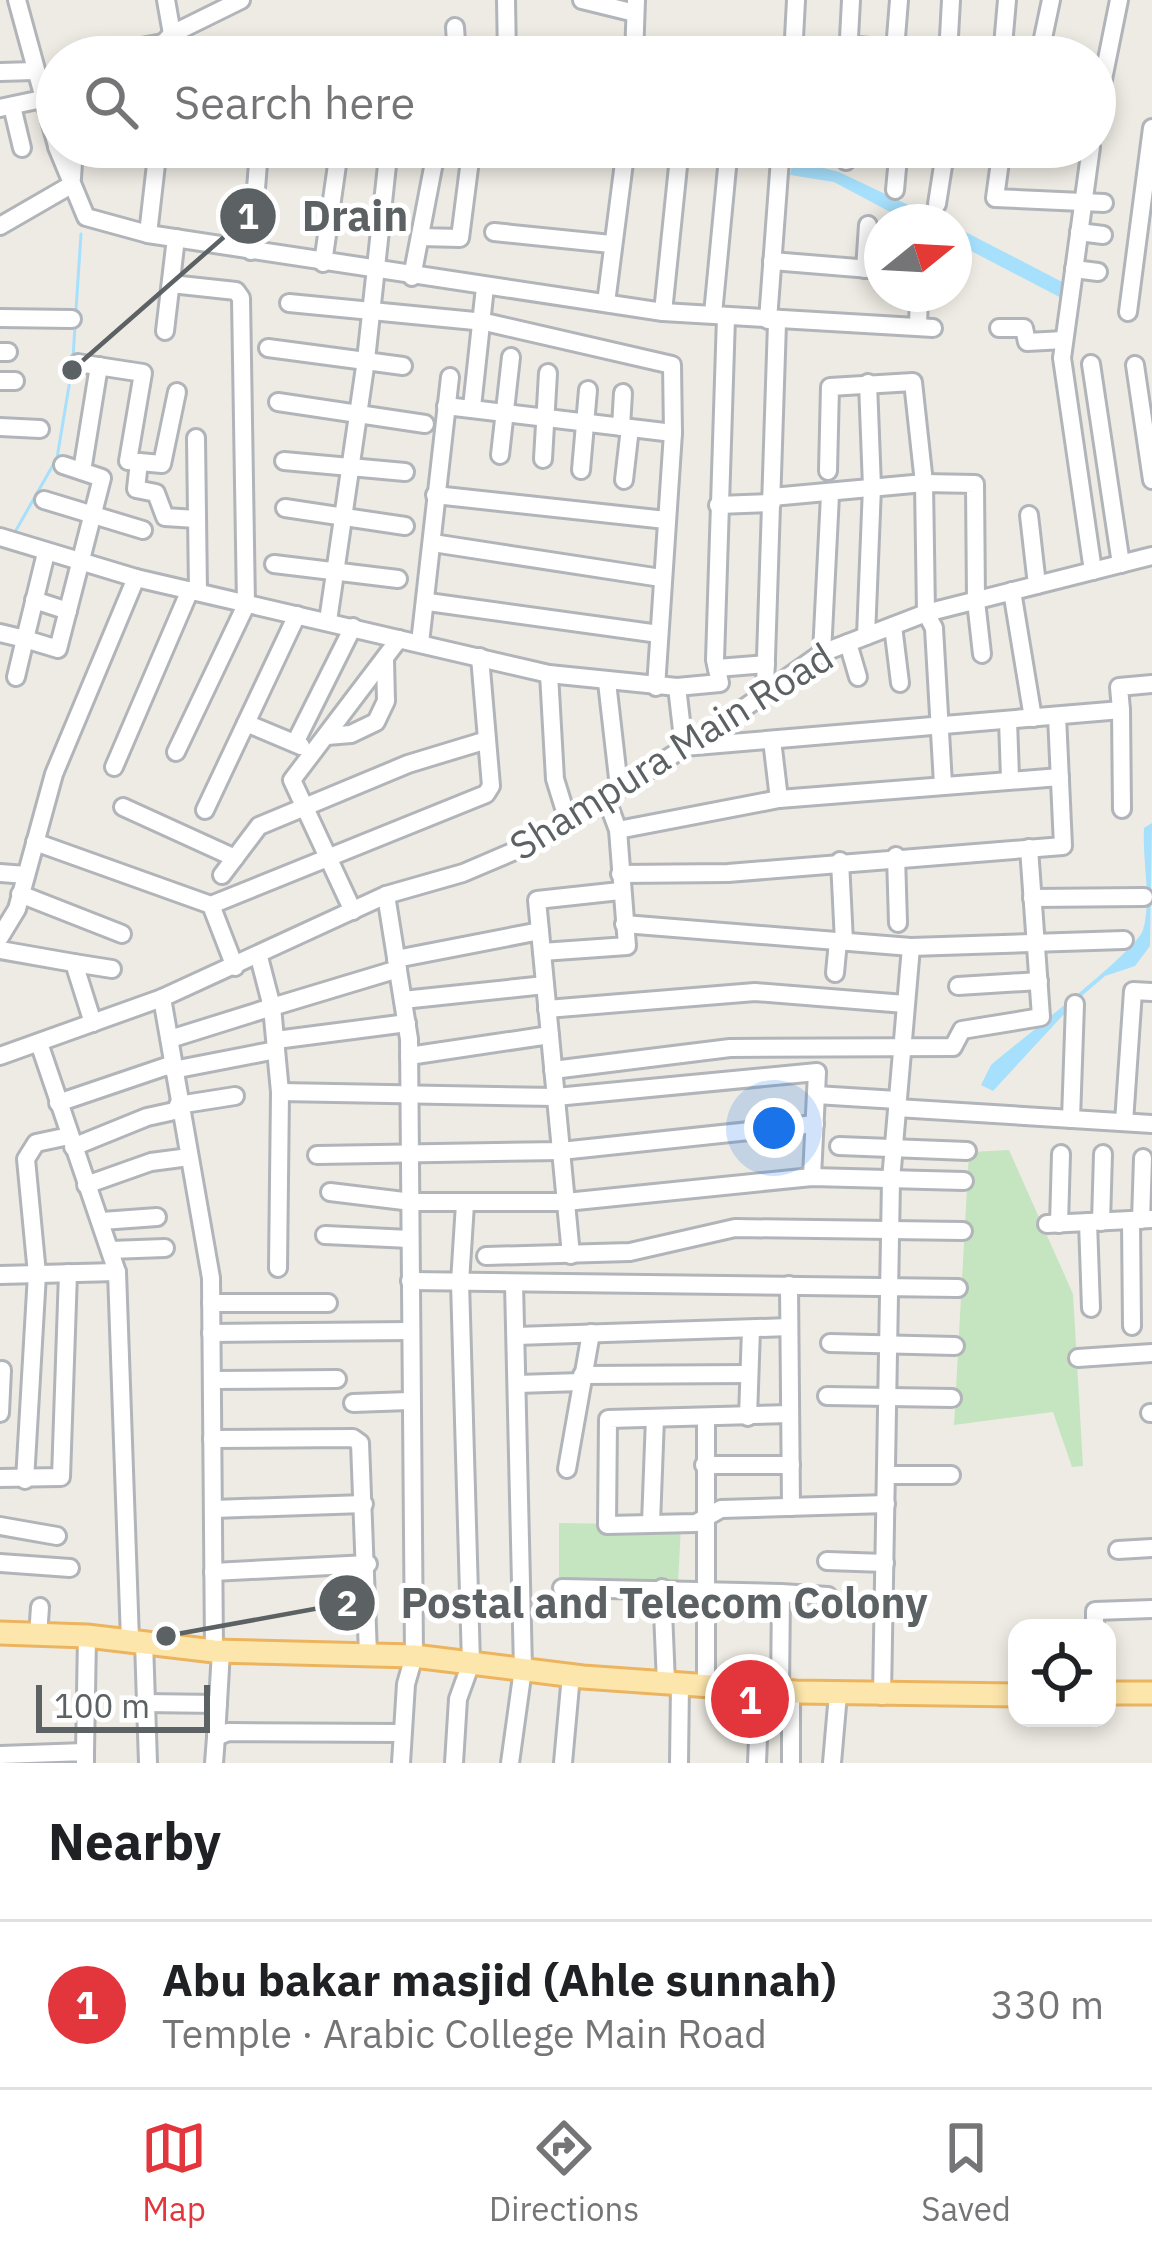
<!DOCTYPE html>
<meta charset="utf-8">
<style>
body{margin:0;font-family:"IBM Plex Sans",sans-serif;background:#f6f6f6;color:#202124}
.controls{position:absolute;right:36px;bottom:36px;display:grid;overflow:hidden;border-radius:24px;box-shadow:0 6px 18px #0003}
.controls button{width:108px;height:108px;display:grid;place-items:center;padding:0;border:0;border-bottom:3px solid #e0e0e0;background:#fff;color:#202124;font:60px sans-serif}
.compass{position:absolute;left:864px;top:204px;width:108px;height:108px;border-radius:50%;background:#fff;box-shadow:0 6px 18px #0003;rotate:72deg}
.scale{position:absolute;left:36px;bottom:30px;width:174px;box-sizing:border-box;padding-left:12px;border:6px solid #5c6164;border-top:0;font-size:33px;line-height:42px;white-space:nowrap;color:#5c6164;-webkit-text-stroke:9px #fff;paint-order:stroke}
.you{position:absolute;left:774px;top:1128px;width:42px;height:42px;margin:-30px;border:9px solid #fff;border-radius:50%;background:#1a73e8;box-shadow:0 0 0 18px #1a73e833}
.badge{display:grid;place-items:center;width:78px;height:78px;border-radius:50%;background:#e3353c;color:#fff;font-size:39px;font-weight:700}
.pin{position:absolute;translate:-50% -50%;border:6px solid #fff;box-shadow:0 3px 12px #0006}
.list{margin:0;padding:0;list-style:none}
h2{display:flex;justify-content:space-between;align-items:center;height:156px;margin:0;padding:0 48px;font-size:51px}
h2 small{font-size:39px;font-weight:400;color:#757577}
.list li{display:grid;grid-template-columns:78px 1fr auto;gap:36px;align-items:center;box-sizing:border-box;height:168px;padding:0 48px;border-top:3px solid #e0e0e0}
.list b{display:block;font-size:45px;white-space:nowrap}
.list p{margin:0;font-size:39px;white-space:nowrap;color:#757577}
.list em{font-size:39px;font-style:normal;color:#757577}
.icon{flex:none;width:66px;height:66px;fill:none;stroke:currentColor;stroke-width:2;stroke-linecap:round;stroke-linejoin:round}
.map{position:relative;flex:none;width:1152px;height:1763px;overflow:hidden}
.search{position:absolute;background:#fff;box-shadow:0 6px 18px #0003;left:36px;right:36px;top:36px;height:132px;display:flex;align-items:center;gap:30px;box-sizing:border-box;padding:0 42px;border-radius:66px;color:#757577;font-size:45px}
.sheet{height:324px;background:#fff}
nav{display:flex;justify-content:space-around;align-items:center;box-sizing:border-box;height:168px;border-top:3px solid #e0e0e0;background:#fff;font-size:33px;color:#757577}
nav a{display:grid;justify-items:center;gap:6px}
nav .on{color:#e3353c}
.map>svg:first-child{display:block}
</style>
<div class="map">
<svg width="1152" height="1763" viewBox="0 0 1152 1763">
<rect width="100%" height="100%" fill="#eeebe4"/>
<g fill="#c5e5c1">
<path d="M1009,1150L1073,1294L1083,1466L1072,1467L1053,1412L954,1425L969,1152Z"/>
<path d="M559,1523L681,1525L678,1584L559,1582Z"/>
</g>
<g fill="#a6e0fc">
<path d="M793,160L839,172L944,222H909L834,182L790,175Z"/>
<path d="M954,226L1068,285L1067,301L954,242Z"/>
<path d="M1152,823L1150,946L1135,966L1105,976L1077,1000L993,1091L981,1085L991,1065C1016,1043 1136,952 1143,930C1152,899 1142,860 1144,828Z"/>
</g>
<g fill="none" stroke-linecap="round" stroke-linejoin="round">
<g stroke="#a6e0fc" stroke-width="3">
<path d="M47,75L57,72"/>
<path d="M76,310L81,234"/>
<path d="M73,358L75,326"/>
<path d="M15,532L57,458L72,368"/>
</g>
<defs>
<g id="minor">
<path d="M17,0L57,146"/>
<path d="M166,0L172,34"/>
<path d="M506,0L507,57"/>
<path d="M582,0L635,13"/>
<path d="M455,27L457,57"/>
<path d="M848,45L978,57"/>
<path d="M124,50L163,43"/>
<path d="M895,50L899,0"/>
<path d="M948,55L951,0"/>
<path d="M150,57L172,34L241,0"/>
<path d="M634,57L636,0"/>
<path d="M793,57L796,0"/>
<path d="M848,57L851,0"/>
<path d="M1002,57L1007,0"/>
<path d="M1039,57L1051,0"/>
<path d="M0,72L35,71"/>
<path d="M12,106L22,148"/>
<path d="M0,108L42,99"/>
<path d="M1095,119L1119,0"/>
<path d="M57,147L86,217L148,234L663,312L933,328"/>
<path d="M192,147L338,158L323,263"/>
<path d="M607,147L626,150"/>
<path d="M1002,147L995,198L1104,203"/>
<path d="M1091,147L1062,358L1093,571"/>
<path d="M1046,154L1047,147"/>
<path d="M846,161V147"/>
<path d="M72,178L74,147"/>
<path d="M895,190L899,147"/>
<path d="M937,204L946,147"/>
<path d="M0,226L71,185"/>
<path d="M494,232L611,244"/>
<path d="M1079,232L1103,235"/>
<path d="M148,234L158,147"/>
<path d="M251,251L259,151"/>
<path d="M772,261L882,270"/>
<path d="M865,269L868,225"/>
<path d="M1074,269L1098,272"/>
<path d="M412,277L436,152L466,153L470,160L460,238L420,237"/>
<path d="M171,284L236,291L241,298L246,605L176,752"/>
<path d="M289,303L485,322L672,365L673,433L656,687"/>
<path d="M606,303L626,147"/>
<path d="M663,312L680,147"/>
<path d="M1128,312L1152,128"/>
<path d="M713,314L729,147"/>
<path d="M0,318L72,319"/>
<path d="M768,320L780,159L789,147"/>
<path d="M918,326L919,294"/>
<path d="M999,328H1024L1027,342L1064,340"/>
<path d="M165,331L176,238"/>
<path d="M268,348L403,366"/>
<path d="M0,352H8"/>
<path d="M78,363L143,373L128,461L162,464L177,392"/>
<path d="M1091,364L1121,564"/>
<path d="M1135,365L1152,480"/>
<path d="M0,381H15"/>
<path d="M278,402L425,424"/>
<path d="M446,406L673,433"/>
<path d="M472,407L485,287"/>
<path d="M0,427L40,429"/>
<path d="M621,427L623,393"/>
<path d="M196,438L198,592"/>
<path d="M500,455L511,357"/>
<path d="M543,459L548,373"/>
<path d="M284,461L405,472"/>
<path d="M139,462L136,489L156,493L165,517L196,519"/>
<path d="M581,470L588,390"/>
<path d="M82,471L99,366"/>
<path d="M828,471L830,387L913,382L924,483L926,613L934,628L943,784"/>
<path d="M624,480L630,428"/>
<path d="M435,495L666,520"/>
<path d="M772,497L924,483L975,484L976,601L982,654"/>
<path d="M44,500L143,530"/>
<path d="M718,505L772,503"/>
<path d="M285,508L405,526"/>
<path d="M1029,515L1037,585"/>
<path d="M0,537L136,578L549,674L677,687L684,747L1121,710L1119,687L1152,684"/>
<path d="M433,543L661,578"/>
<path d="M274,564L398,579"/>
<path d="M1012,591L1033,718"/>
<path d="M34,600L68,611"/>
<path d="M428,602L659,634"/>
<path d="M328,621L366,360L389,147"/>
<path d="M893,626L900,683"/>
<path d="M0,633L25,639L46,553"/>
<path d="M866,636L872,487L868,383"/>
<path d="M420,643L450,377"/>
<path d="M848,643L858,677"/>
<path d="M822,653L830,495"/>
<path d="M717,668L766,664"/>
<path d="M549,674L555,779L568,821"/>
<path d="M16,677L25,639L58,649L102,478L63,465"/>
<path d="M607,682L619,787"/>
<path d="M677,687L720,683L715,660L726,317"/>
<path d="M765,688L777,323"/>
<path d="M1121,710L1122,809"/>
<path d="M1008,720L1010,778"/>
<path d="M246,723L301,746"/>
<path d="M327,736L351,734L376,722L386,701L385,660"/>
<path d="M772,740L779,799"/>
<path d="M295,743L353,627"/>
<path d="M114,767L190,590"/>
<path d="M123,807L235,858"/>
<path d="M205,810L297,615"/>
<path d="M618,830L779,799L1060,777"/>
<path d="M35,842L211,905L486,794L491,786L480,657"/>
<path d="M896,856L898,923"/>
<path d="M840,861L844,942"/>
<path d="M0,873L26,875"/>
<path d="M620,874L728,873L1063,846L1057,716"/>
<path d="M222,875L259,826L408,764L487,740"/>
<path d="M20,894L122,934"/>
<path d="M386,895L409,1039L414,1656L406,1684L401,1763"/>
<path d="M1032,898L1144,897"/>
<path d="M211,905L235,967"/>
<path d="M353,911L292,780L399,639"/>
<path d="M624,924L911,947L1124,940"/>
<path d="M0,937L17,909L54,774L136,578"/>
<path d="M0,950L74,963L93,1023"/>
<path d="M542,952L627,946L618,830L605,795"/>
<path d="M259,957L272,1007L398,969"/>
<path d="M396,959L540,931"/>
<path d="M74,963L112,969"/>
<path d="M835,973L838,941"/>
<path d="M958,986L1039,981"/>
<path d="M162,998L211,1278L214,1651"/>
<path d="M403,1000L545,985"/>
<path d="M547,1009L755,992L905,1004"/>
<path d="M170,1039L272,1007L280,1092L278,1268"/>
<path d="M276,1040L407,1023"/>
<path d="M39,1043L117,1272L130,1640"/>
<path d="M0,1056L162,998L386,895L463,873L536,842L720,725L822,653L926,613L1152,556"/>
<path d="M409,1056L550,1035"/>
<path d="M173,1070L276,1050"/>
<path d="M553,1070L730,1048L953,1047L962,1030L1041,1017L1029,848"/>
<path d="M280,1092L556,1097L817,1072L812,1177"/>
<path d="M816,1095L897,1100"/>
<path d="M58,1103L173,1064"/>
<path d="M178,1105L235,1096"/>
<path d="M897,1108L1152,1124"/>
<path d="M1071,1119L1075,1004"/>
<path d="M1124,1122L1133,991L1152,992"/>
<path d="M839,1146L967,1151"/>
<path d="M73,1147L147,1117L179,1110"/>
<path d="M317,1155L561,1151L815,1124"/>
<path d="M86,1185L151,1162L189,1157"/>
<path d="M330,1192L412,1202H566L812,1177L964,1181"/>
<path d="M1131,1220L1132,1326"/>
<path d="M1141,1220L1143,1158"/>
<path d="M102,1221L157,1217"/>
<path d="M1088,1222L1091,1308"/>
<path d="M1101,1222L1103,1154"/>
<path d="M1047,1224L1152,1219"/>
<path d="M1059,1224L1061,1154"/>
<path d="M325,1235L410,1239"/>
<path d="M110,1250L165,1248"/>
<path d="M571,1255L537,900L620,891"/>
<path d="M486,1256L630,1252L735,1228L963,1231"/>
<path d="M0,1275L117,1272"/>
<path d="M410,1281L958,1288"/>
<path d="M789,1285L791,1507"/>
<path d="M211,1303H328"/>
<path d="M211,1333L411,1331"/>
<path d="M516,1336L789,1327"/>
<path d="M830,1343L955,1346"/>
<path d="M1078,1358L1152,1353"/>
<path d="M582,1375L749,1374"/>
<path d="M212,1380L337,1379"/>
<path d="M517,1384L581,1382"/>
<path d="M827,1396L952,1398"/>
<path d="M353,1403L409,1401"/>
<path d="M0,1413L2,1370"/>
<path d="M1150,1413H1152"/>
<path d="M790,1414L608,1419L607,1525L696,1523L721,1509L886,1504"/>
<path d="M748,1417L751,1329"/>
<path d="M212,1439L353,1438L360,1443L368,1654"/>
<path d="M704,1465H791"/>
<path d="M567,1469L591,1333"/>
<path d="M886,1475H951"/>
<path d="M0,1478L61,1477L68,1273"/>
<path d="M25,1480L37,1274L26,1159L36,1143L69,1136"/>
<path d="M213,1509L364,1504"/>
<path d="M651,1523L655,1418"/>
<path d="M0,1526L57,1536"/>
<path d="M1118,1550L1152,1548"/>
<path d="M827,1561L885,1563"/>
<path d="M0,1563L70,1568"/>
<path d="M213,1572L368,1564"/>
<path d="M562,1588L781,1593L780,1691"/>
<path d="M662,1588L666,1683"/>
<path d="M781,1593L828,1596"/>
<path d="M1095,1628V1611L1152,1609"/>
<path d="M38,1636L40,1607"/>
<path d="M144,1642L148,1763"/>
<path d="M221,1651L216,1737L228,1732L400,1733"/>
<path d="M706,1685V1418"/>
<path d="M791,1692V1763"/>
<path d="M882,1696L891,1180L911,947"/>
<path d="M144,1703L218,1704"/>
<path d="M85,1752L87,1636"/>
<path d="M0,1755L85,1752V1762"/>
<path d="M214,1763L216,1737"/>
<path d="M454,1763L458,1699L471,1663L460,1282L465,1204"/>
<path d="M510,1763L523,1669L514,1284"/>
<path d="M563,1763L571,1675"/>
<path d="M679,1763L680,1683"/>
<path d="M757,1763L760,1689"/>
<path d="M832,1763L838,1694"/>
</g>
<g id="major">
<path d="M0,1633L87,1636L214,1651L414,1656L583,1677L796,1692L1017,1695"/>
<path d="M1107,1693H1152"/>
</g>
</defs>
<use href="#minor" stroke="#b1b5b9" stroke-width="22"/>
<use href="#major" stroke="#ecb45f" stroke-width="27"/>
<use href="#minor" stroke="#fff" stroke-width="16"/>
<use href="#major" stroke="#fce6ab" stroke-width="21"/>
</g>
<g text-anchor="middle" dominant-baseline="central" stroke-width="10" stroke-linejoin="round" paint-order="stroke">
<g font-size="39" fill="#5c6164" stroke="#fff">
<text transform="translate(671 751) rotate(-32)">Shampura Main Road</text>
</g>
</g>
<path fill="none" stroke="#5c6164" stroke-width="4.5" d="M72 370L248 216M166 1636L347 1603"/>
<g fill="#5c6164" stroke="#fff" stroke-width="4.5">
<circle cx="72" cy="370" r="12"/>
<circle cx="166" cy="1636" r="12"/>
<circle cx="248" cy="216" r="30"/>
<circle cx="347" cy="1603" r="30"/>
</g>
<g font-size="36" text-anchor="middle" font-weight="bold" fill="#fff">
<text x="248" y="229">1</text>
<text x="347" y="1616">2</text>
</g>
<g font-size="42" text-anchor="middle" font-weight="bold" fill="#5c6164" stroke="#fff" stroke-width="10" stroke-linejoin="round" paint-order="stroke">
<text x="355" y="231">Drain</text>
<text x="664" y="1618">Postal and Telecom Colony</text>
</g>
</svg>
<div class="controls">
<button><svg class="icon" aria-label="locate" viewBox="0 0 24 24"><circle cx="12" cy="12" r="6"/><path d="M12 2v4M12 18v4M2 12h4M18 12h4"/></svg></button>
</div>
<svg class="compass" viewBox="-18 -18 36 36"><path d="M0-13l5 13h-10z" fill="#e53935"/><path d="M0 13l5-13h-10z" fill="#757577"/></svg>
<div class="scale">100 m</div>
<div class="you"></div>
<div class="pin badge" style="left:750px;top:1699px">1</div>
<div class="search"><svg class="icon" aria-label="search" viewBox="0 0 24 24"><circle cx="10" cy="10" r="6"/><path d="M15 15l6 6"/></svg>Search here</div>
</div>
<section class="sheet">
<h2>Nearby<small></small></h2>
<ul class="list">
<li><span class="badge">1</span><div><b>Abu bakar masjid (Ahle sunnah)</b><p>Temple · Arabic College Main Road</p></div><em>330 m</em></li>
</ul>
</section>
<nav>
<a class="on"><svg class="icon" aria-label="map" viewBox="0 0 24 24"><path d="M3 6l6-2 6 2 6-2v14l-6 2-6-2-6 2zM9 4v14M15 6v14"/></svg>Map</a>
<a><svg class="icon" aria-label="directions" viewBox="0 0 24 24"><path d="M12 3l9 9-9 9-9-9zM9 14v-3h6M13 9l2 2-2 2"/></svg>Directions</a>
<a><svg class="icon" aria-label="saved" viewBox="0 0 24 24"><path d="M7 4h10v16l-5-4-5 4z"/></svg>Saved</a>
</nav>
